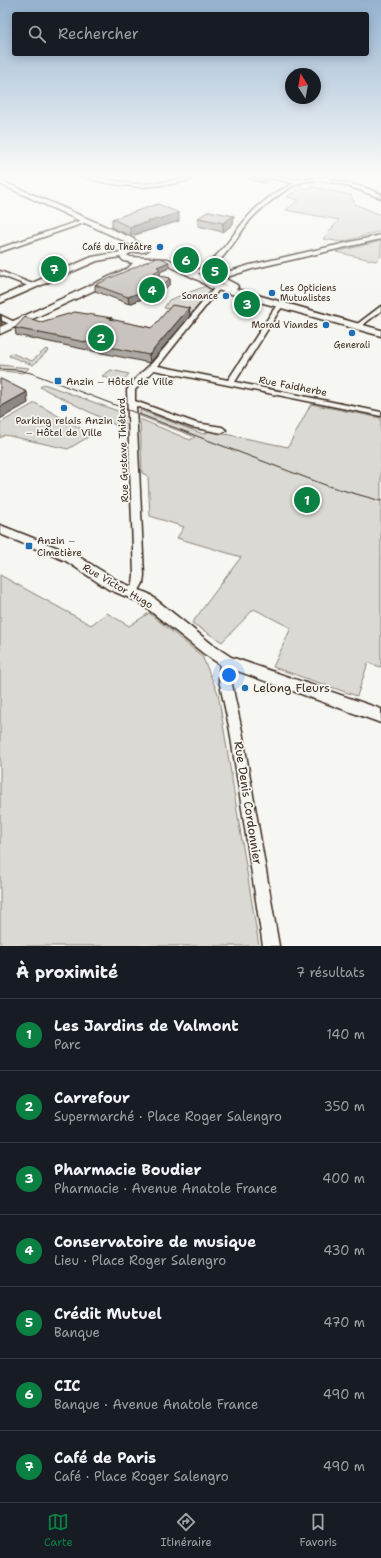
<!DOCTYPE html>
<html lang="fr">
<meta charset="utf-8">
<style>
body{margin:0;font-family:"Shantell Sans",sans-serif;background:#242831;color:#f1f3f6}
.compass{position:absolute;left:285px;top:68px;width:36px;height:36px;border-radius:50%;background:#171b24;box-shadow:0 2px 10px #0003;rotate:349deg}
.you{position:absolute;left:229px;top:675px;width:14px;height:14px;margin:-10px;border:3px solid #fff;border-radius:50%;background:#1a73e8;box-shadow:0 0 0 6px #1a73e833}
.badge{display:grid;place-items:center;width:26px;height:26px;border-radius:50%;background:#0b8043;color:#fff;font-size:13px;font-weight:700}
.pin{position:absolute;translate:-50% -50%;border:2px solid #fff;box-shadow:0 1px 4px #0006}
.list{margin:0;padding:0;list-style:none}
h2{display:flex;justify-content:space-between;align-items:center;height:52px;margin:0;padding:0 16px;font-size:17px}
h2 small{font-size:13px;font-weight:400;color:#9ea1a6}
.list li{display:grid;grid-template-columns:26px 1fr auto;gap:12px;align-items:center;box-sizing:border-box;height:72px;padding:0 16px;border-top:1px solid #363941}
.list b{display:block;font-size:15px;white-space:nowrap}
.list p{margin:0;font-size:13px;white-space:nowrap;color:#9ea1a6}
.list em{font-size:13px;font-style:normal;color:#9ea1a6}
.icon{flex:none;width:22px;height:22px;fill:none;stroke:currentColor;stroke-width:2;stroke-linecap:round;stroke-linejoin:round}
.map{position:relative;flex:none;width:381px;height:946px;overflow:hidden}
.search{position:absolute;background:#171b24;box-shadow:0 2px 10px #0003;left:12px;right:12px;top:12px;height:44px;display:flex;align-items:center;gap:10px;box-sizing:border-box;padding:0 14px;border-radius:4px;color:#9ea1a6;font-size:15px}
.sheet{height:556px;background:#171b24}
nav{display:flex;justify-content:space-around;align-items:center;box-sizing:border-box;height:56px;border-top:1px solid #363941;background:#171b24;font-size:11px;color:#9ea1a6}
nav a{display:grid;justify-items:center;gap:2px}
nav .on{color:#0b8043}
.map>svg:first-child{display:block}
</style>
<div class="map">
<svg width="381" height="946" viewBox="0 0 381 946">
<rect width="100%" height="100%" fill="#f6f6f2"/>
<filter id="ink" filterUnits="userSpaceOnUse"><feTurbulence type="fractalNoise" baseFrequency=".025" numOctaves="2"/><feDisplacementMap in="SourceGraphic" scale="8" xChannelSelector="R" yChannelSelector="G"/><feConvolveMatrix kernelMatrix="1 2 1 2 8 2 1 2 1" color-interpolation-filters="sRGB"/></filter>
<g filter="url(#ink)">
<g fill="#dad9d3" stroke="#8a8278">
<path d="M301,187L309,189L312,187L351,195L355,204L381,215V231L342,242L323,239L339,220L286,210L299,200L287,197Z"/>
<path d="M381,241V256L376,261L336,252Z"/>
<path d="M206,286L212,289L192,313L164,308L169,300Z"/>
<path d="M46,349L49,350L33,365L9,356L11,353L32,361Z"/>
<path d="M0,365L29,368L24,373L0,371Z"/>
<path d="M111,370L129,374L121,383L102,376Z"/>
<path d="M44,384L123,413L125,430L40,387Z"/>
<path d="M35,403L89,433L90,436L68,449L5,435L0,438V423Z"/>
<path d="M311,404L381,418V667L368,663L357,696L273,667L291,628L254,609L222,642L192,623L241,557L177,538L184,527L150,516L148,476L142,473L140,419L190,440L195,437L140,416V410L203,434L210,431L288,447Z"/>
<path d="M0,575L91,625L107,613L129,626L149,613L202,656L218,693L259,946H0Z"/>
</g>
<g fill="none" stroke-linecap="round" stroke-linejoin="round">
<defs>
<g id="street">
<path d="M0,175H6L0,177Z"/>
<path d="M78,175C99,175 120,184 142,184C166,184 188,175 210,175L172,184L141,187L106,183Z"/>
<path d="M238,175H246L266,181L264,182Z"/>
<path d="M256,175H267L299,180L337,175L329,179L363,187L381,194V198C357,190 334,178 307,181C291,183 261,208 250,220C238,235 216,276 195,273V271C220,259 230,237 247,218C259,203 277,191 294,183Z"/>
<path d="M82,220L85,222L84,223L0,252V248Z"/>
<path d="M0,271L35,285L36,286L31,287L0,275Z"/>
<path d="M216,286L221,287L158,366L228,380L274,309L284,300L287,302L279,311L235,382L381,412V416L154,370L135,390V401L196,423L222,427L226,430L222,433L191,427L136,406L144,575L143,583L136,596L132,597L128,596L127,593L133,583L134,575L127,390L138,376L152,363Z"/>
<path d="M381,306V311L360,327H356V325Z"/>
<path d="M0,315L17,323L18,324L15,326L0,320Z"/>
<path d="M226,656L230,658L232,661L231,680L242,731L279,946H263L230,731L219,680L220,661L222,658Z"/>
</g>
<g id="secondary">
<path d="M0,180L132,238L148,250C142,255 134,249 127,255L130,257L168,259L207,278L250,265L381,235V239L252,269L224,278L237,285L238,287L236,289L381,330V336L210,288L200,281L163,263L144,262L134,272L0,334V327L128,268L133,263L124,261L120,257L97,261L0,303V297L92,257L121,252L127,248L134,247L126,242L0,184ZM212,281H216L226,286L216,284Z"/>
<path d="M0,525L76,555L118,581L149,594L213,645L231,657L381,709V723L221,665L203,653L139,602L108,589L66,561L0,534Z"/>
</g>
</defs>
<use href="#street" stroke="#3b2a1e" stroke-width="3"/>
<use href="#secondary" stroke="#3b2a1e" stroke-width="3"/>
<use href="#street" fill="#f6f6f2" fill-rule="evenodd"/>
<use href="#secondary" fill="#f6f6f2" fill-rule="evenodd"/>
<path stroke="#3b2a1e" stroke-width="1" d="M0,369L18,370L31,373L328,486L381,501"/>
</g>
<g fill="#aca8a3" stroke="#3b2a1e">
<path d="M198,218L233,224L223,232L198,226Z"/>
<path d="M112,219L179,221L131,236L112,228Z"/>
<path d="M169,268L160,272V276L170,278V284L160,294L157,293L129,304L95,291V285Z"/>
<path d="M189,308L190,316L150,363L16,335L15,328L41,322L112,318V320L152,328Z"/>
</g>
<g fill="#8c8885" stroke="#3b2a1e">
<path d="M179,213V221L131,236L130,227Z"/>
<path d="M234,216L233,224L223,232V223Z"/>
<path d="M169,262V268L160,272V275L152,281V274L157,267Z"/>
<path d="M170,278V284L160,294V288Z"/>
<path d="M157,286V293L129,304L128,297Z"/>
<path d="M189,308L190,316L150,363L149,355Z"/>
<path d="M1,314L2,324L0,325V315Z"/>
<path d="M27,392L28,403L0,419V407Z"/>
</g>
<g fill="#c8c3be" stroke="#3b2a1e">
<path d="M158,204L179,213L130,227L112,219Z"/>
<path d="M209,211L234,216L223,223L198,218Z"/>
<path d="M155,258H161L169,262L157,267L160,269L152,274L170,278L160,288L157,286L128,297L95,285Z"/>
<path d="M172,305L189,308L149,355L15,328L25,317L41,322L75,312L112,318L110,319L152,328Z"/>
<path d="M0,379H1L27,392L0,407Z"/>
</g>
</g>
<linearGradient id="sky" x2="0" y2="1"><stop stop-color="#94b2cf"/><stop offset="0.57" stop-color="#fbfbf9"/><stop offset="1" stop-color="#fbfbf9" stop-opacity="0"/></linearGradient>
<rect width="381" height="307" fill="url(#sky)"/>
<g fill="#1f6fb2" stroke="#f6f6f2" stroke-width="1.5">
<circle cx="160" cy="247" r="4"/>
<circle cx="272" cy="293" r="4"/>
<circle cx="226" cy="296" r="4"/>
<circle cx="326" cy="325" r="4"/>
<circle cx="352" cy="333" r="4"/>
<rect x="54" y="377" width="8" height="8" rx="2"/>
<circle cx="64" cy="408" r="4"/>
<rect x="25" y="542" width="8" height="8" rx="2"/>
<circle cx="245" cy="688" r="4"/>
</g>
<g text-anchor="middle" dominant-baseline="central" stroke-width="3.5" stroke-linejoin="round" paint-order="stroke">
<g font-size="9" fill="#3b2a1e" stroke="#f6f6f2" text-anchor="end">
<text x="152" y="247">Café du Théâtre</text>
<text x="280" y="288" text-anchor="start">Les Opticiens<tspan x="280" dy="10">Mutualistes</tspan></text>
<text x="218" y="296">Sonance</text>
<text x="318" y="325">Morad Viandes</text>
<text x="352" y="345" text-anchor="middle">Generali</text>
</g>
<g font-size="10" fill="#3b2a1e" stroke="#f6f6f2" text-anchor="start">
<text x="66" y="381">Anzin – Hôtel de Ville</text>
<text x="64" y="420" text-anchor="middle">Parking relais Anzin<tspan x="64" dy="12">– Hôtel de Ville</tspan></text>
<text x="37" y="540">Anzin –<tspan x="37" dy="12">Cimetière</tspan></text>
</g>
<g font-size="10" fill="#3b2a1e" stroke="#f6f6f2">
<text transform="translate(293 386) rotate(11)">Rue Faidherbe</text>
<text transform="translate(123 450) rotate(-92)">Rue Gustave Thiétard</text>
<text transform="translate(118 586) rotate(30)">Rue Victor Hugo</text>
</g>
<g font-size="12" fill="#3b2a1e" stroke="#f6f6f2" text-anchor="start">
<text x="253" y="688">Lelong Fleurs</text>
</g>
<g font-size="12" fill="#3b2a1e" stroke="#f6f6f2">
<text transform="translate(248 803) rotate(81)">Rue Denis Cordonnier</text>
</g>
</g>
</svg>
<svg class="compass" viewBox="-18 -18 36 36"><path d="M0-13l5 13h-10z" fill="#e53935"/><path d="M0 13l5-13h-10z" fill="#9ea1a6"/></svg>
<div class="you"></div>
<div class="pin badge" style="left:307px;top:500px">1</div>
<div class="pin badge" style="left:101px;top:338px">2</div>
<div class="pin badge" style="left:247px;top:304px">3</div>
<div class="pin badge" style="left:152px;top:290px">4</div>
<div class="pin badge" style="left:215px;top:271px">5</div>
<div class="pin badge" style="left:186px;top:260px">6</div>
<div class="pin badge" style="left:54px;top:269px">7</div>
<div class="search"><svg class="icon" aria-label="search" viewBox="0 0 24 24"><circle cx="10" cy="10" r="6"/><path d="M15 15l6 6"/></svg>Rechercher</div>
</div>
<section class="sheet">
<h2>À proximité<small>7 résultats</small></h2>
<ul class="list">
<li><span class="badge">1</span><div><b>Les Jardins de Valmont</b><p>Parc</p></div><em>140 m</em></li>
<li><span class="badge">2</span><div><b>Carrefour</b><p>Supermarché · Place Roger Salengro</p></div><em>350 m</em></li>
<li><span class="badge">3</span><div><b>Pharmacie Boudier</b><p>Pharmacie · Avenue Anatole France</p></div><em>400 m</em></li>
<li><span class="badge">4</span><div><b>Conservatoire de musique</b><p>Lieu · Place Roger Salengro</p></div><em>430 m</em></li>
<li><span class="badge">5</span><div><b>Crédit Mutuel</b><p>Banque</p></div><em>470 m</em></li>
<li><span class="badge">6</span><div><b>CIC</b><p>Banque · Avenue Anatole France</p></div><em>490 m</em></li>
<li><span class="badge">7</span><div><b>Café de Paris</b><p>Café · Place Roger Salengro</p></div><em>490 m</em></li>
</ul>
</section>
<nav>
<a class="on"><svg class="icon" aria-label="map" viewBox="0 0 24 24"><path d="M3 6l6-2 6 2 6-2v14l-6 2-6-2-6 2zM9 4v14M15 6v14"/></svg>Carte</a>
<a><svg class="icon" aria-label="directions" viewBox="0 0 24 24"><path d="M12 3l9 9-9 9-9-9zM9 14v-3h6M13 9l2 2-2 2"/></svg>Itinéraire</a>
<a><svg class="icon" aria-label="saved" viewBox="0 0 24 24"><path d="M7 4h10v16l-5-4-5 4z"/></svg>Favoris</a>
</nav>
